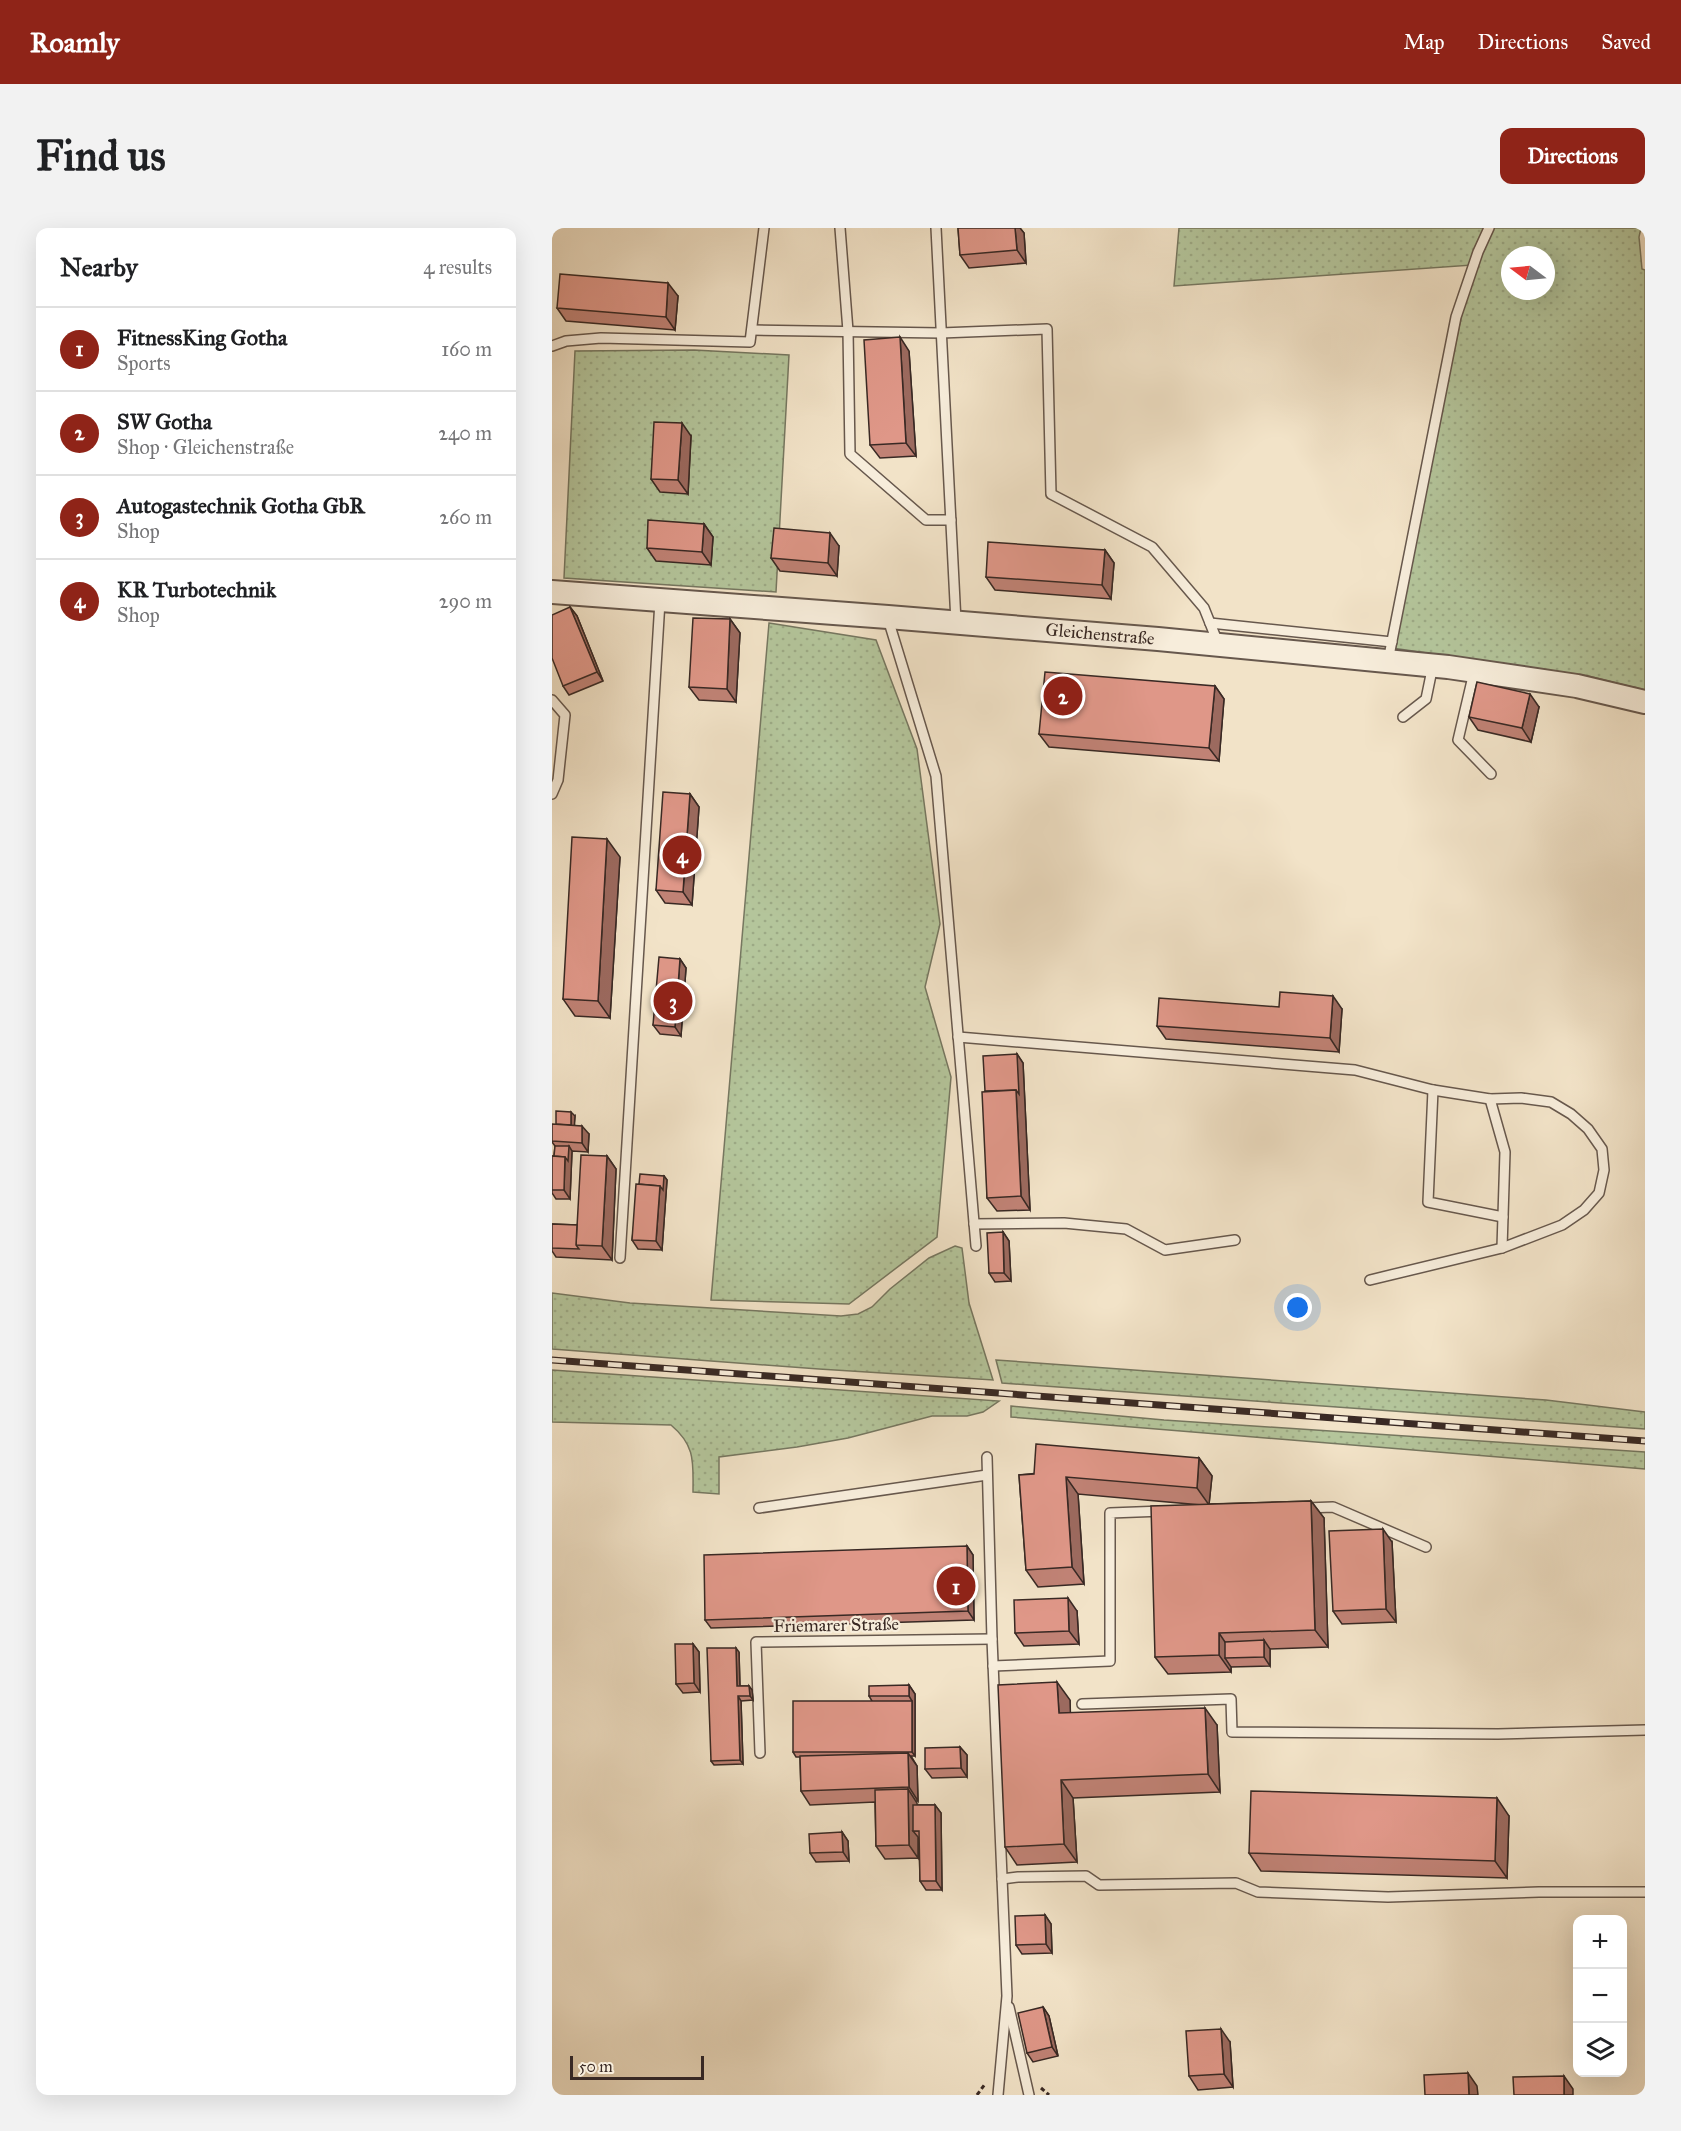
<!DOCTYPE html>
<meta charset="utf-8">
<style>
body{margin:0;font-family:"IM FELL Great Primer",serif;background:#f2f2f2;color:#202124}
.controls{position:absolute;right:18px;bottom:18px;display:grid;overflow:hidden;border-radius:12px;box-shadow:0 6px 24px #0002}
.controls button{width:54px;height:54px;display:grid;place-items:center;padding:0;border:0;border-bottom:2px solid #e0e0e0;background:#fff;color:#202124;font:30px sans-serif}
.compass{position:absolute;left:949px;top:18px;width:54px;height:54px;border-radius:50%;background:#fff;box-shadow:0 6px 24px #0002;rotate:286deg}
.scale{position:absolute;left:18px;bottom:15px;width:134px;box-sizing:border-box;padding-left:6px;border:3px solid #392924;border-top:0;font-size:16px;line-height:21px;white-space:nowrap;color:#392924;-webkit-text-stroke:4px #f7eddb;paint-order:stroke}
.you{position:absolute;left:746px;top:1080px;width:21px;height:21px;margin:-15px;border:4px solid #fff;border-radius:50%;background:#1a73e8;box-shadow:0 0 0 9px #1a73e833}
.badge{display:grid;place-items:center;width:39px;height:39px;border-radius:50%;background:#8f2418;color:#fff;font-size:20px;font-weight:700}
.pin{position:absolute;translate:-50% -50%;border:3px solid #fff;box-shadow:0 2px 6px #0006}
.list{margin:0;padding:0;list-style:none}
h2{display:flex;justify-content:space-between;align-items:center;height:78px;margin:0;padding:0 24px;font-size:26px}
h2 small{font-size:20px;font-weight:400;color:#757577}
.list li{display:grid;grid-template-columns:39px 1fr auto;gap:18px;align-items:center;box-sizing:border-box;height:84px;padding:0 24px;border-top:2px solid #e0e0e0}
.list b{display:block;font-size:22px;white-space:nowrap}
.list p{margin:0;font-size:20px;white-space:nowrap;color:#757577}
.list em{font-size:20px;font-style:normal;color:#757577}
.icon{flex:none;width:33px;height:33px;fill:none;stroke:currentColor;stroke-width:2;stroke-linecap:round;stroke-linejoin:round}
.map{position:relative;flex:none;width:1093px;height:1867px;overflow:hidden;border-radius:12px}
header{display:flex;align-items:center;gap:36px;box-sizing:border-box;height:84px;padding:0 30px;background:#8f2418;color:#fff}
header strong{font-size:28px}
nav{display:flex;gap:33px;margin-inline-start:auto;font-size:21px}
.intro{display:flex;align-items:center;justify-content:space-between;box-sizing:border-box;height:144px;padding:0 36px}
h1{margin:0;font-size:42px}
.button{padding:15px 27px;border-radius:12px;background:#8f2418;color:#fff;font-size:21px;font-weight:700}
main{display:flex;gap:36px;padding:0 36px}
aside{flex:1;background:#fff;border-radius:12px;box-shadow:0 6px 24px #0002}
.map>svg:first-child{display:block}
</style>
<header>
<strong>Roamly</strong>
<nav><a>Map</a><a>Directions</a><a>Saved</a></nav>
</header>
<div class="intro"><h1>Find us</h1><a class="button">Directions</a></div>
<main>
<aside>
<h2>Nearby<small>4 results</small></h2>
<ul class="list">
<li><span class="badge">1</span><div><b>FitnessKing Gotha</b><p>Sports</p></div><em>160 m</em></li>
<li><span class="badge">2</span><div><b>SW Gotha</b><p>Shop · Gleichenstraße</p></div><em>240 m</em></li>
<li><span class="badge">3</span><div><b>Autogastechnik Gotha GbR</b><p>Shop</p></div><em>260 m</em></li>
<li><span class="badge">4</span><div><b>KR Turbotechnik</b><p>Shop</p></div><em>290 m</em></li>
</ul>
</aside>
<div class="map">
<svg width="1093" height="1867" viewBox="0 0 1093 1867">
<defs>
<pattern id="grass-dots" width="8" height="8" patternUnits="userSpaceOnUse" patternTransform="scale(1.5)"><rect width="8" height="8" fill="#b4c59b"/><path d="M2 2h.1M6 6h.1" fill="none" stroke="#9ca985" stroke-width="1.8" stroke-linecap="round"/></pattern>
</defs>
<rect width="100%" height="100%" fill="#f2e3c8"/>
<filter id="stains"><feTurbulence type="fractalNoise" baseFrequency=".00333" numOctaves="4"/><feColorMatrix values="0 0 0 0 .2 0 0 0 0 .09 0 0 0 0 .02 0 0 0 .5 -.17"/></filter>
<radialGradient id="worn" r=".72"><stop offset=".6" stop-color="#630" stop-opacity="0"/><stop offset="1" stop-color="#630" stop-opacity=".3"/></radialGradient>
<g fill="url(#grass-dots)" stroke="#767760" stroke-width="1.5" fill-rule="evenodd">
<path d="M627,0H1089L1087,9L1090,41L1093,42V462L1036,448L840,420L920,37L622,58ZM958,27H994V63H958Z"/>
<path d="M142,122L237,127L224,364L12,350L23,123Z"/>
<path d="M217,395L324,412L365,521L388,696L373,759L399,849L385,1009L297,1076L159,1072Z"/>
<path d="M403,1018L410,1020L417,1075L441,1152L267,1141L0,1121V1065L78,1075L289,1088L306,1086L320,1079L338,1061L377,1030Z"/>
<path d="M444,1132L994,1172L1093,1184V1201L450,1155Z"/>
<path d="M0,1142L447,1173L431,1184L415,1188H380L296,1210L245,1219L167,1229V1266L141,1264C141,1235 144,1218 119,1197L0,1194Z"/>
<path d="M459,1178L612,1192L1093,1224V1241L459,1189Z"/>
</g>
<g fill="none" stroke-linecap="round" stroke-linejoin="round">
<defs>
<g id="service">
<path d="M288,0L296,103L298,226L374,292H399"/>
<path d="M384,0L404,394"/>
<path d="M200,102L389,105L495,101L499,266L600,319L652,380L666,415"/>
<path d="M0,118L14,113L49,110L198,114L212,0"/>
<path d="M336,391L384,548L424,1018"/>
<path d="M658,395L840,414"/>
<path d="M836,433L904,89L926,24L937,0"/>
<path d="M922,444L906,512L939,546"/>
<path d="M0,472L13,487L6,552L0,566"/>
<path d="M851,489L874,471L881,437"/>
<path d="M406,809L803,842L881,862L938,871L969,870L999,874L1019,886L1036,901L1050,921L1052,942L1047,965L1032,982L1010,997L950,1020L818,1052"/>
<path d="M881,862L876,974L951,989"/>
<path d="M938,871L953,924L950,1020"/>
<path d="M422,996L512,995L574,1001L613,1022L683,1012"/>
<path d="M68,1030L108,373"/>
<path d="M435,1229L440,1411L455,1768L446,1867"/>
<path d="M207,1280L435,1247"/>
<path d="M754,1280L781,1279L874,1319"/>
<path d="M441,1438L558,1433V1285L611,1283"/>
<path d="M530,1476L679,1471L680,1504L946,1506L1093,1502"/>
<path d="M208,1525L204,1414L440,1411"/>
<path d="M450,1651L466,1649L534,1648L547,1657L684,1655L706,1664L836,1669L987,1664H1093"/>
<path d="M457,1779L477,1867"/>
</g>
<path id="tertiary" d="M0,364L336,389L606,411L896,439L1025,458L1093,474"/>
</defs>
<use href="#service" stroke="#67584d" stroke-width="12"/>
<use href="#tertiary" stroke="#67584d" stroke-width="26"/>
<g stroke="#392924" stroke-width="3" stroke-dasharray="4.5 3" stroke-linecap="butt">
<path d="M489,1860L497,1867"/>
<path d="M425,1867L433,1856"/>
</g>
<use href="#service" stroke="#f7eddb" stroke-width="9"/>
<use href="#tertiary" stroke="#f7eddb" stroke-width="22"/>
<defs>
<path id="rail" d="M0,1132L1093,1213"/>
</defs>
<use href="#rail" stroke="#392924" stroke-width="7"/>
<use href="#rail" stroke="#f7eddb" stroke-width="4.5" stroke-dasharray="14" stroke-linecap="butt"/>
</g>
<g fill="#c08275" stroke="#392924" stroke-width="1.5">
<path d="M406,0H468L472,5L474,35L417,40L408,27Z"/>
<path d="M126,68L123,102L14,93L5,80Z"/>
<path d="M357,123L364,228L328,230L318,217Z"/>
<path d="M139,208L136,266L108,264L99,251Z"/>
<path d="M152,296L161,309L159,337L104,333L95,320Z"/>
<path d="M287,318L285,348L228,343L219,330Z"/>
<path d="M553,322L562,335L559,371L443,362L434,349Z"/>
<path d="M18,379L25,388L51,453L17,467L11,458Z"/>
<path d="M178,391L188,405L184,474L147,472L137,459Z"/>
<path d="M663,458L672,471L667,533L497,519L487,506Z"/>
<path d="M987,479L979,514L926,502L917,489Z"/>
<path d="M138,566L147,579L140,677L113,675L104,662Z"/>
<path d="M68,629L58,790L23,788L11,771Z"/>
<path d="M128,731L134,740L129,808L108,806L101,797Z"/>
<path d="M727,779L790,781L787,824L614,811L605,798Z"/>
<path d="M465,826L471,835L478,982L445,983L435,970L433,863Z"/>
<path d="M23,888L22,897L37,906L36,924L20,923L18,971H4L0,965V928H2L3,918L0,914Z"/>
<path d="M55,928L64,941L60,1032L4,1029L0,1023V996L25,997Z"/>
<path d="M112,948L115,952L110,1022L86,1021L80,1012L87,956Z"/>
<path d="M451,1004L457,1013L459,1053L443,1054L437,1045Z"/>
<path d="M647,1230L660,1248L657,1276L759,1273L772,1290L776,1419L718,1421V1438L679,1439V1444L616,1446L603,1429L649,1277L526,1266L532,1356L486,1359L474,1342L467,1247Z"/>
<path d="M840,1314L844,1394L790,1396L781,1383Z"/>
<path d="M415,1318L421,1327L422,1392L159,1400L153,1392Z"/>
<path d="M525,1383L527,1416L472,1418L463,1405Z"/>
<path d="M141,1416L147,1424L148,1464L131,1465L124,1456Z"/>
<path d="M187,1424L188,1458H197L200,1462L201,1472L189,1473L191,1536L162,1537L159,1533Z"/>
<path d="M357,1457L363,1466V1528H359L365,1538L366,1573H363L365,1577H383L389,1585L390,1662H374L368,1653L367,1611L366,1609V1630L333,1631L324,1618L323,1574L258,1577L249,1563L248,1529H244L241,1524L320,1473L317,1468Z"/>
<path d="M518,1472V1485L665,1497L668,1564L521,1570L525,1634L465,1637L453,1619Z"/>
<path d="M408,1519L415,1527V1549L380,1550L373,1541Z"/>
<path d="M957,1588L955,1650L709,1643L697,1625Z"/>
<path d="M290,1604L296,1613L297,1633L264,1634L258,1625Z"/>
<path d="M493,1687L499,1696L500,1725L470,1726L464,1717Z"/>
<path d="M491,1779L497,1788L506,1828L481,1834L475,1825Z"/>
<path d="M678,1814L681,1859L646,1862L637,1848Z"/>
</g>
<g fill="#9c6a5f" stroke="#392924" stroke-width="1.5">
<path d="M463,0H468L472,5L474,35L465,22Z"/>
<path d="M116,55L126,68L123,102L114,89Z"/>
<path d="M348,109L357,123L364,228L354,215Z"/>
<path d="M130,195L139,208L136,266L126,252Z"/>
<path d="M152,296L161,309L159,337L150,324Z"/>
<path d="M278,305L287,318L285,348L276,335Z"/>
<path d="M553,322L562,335L559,371L550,357Z"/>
<path d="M18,379L25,388L51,453L45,444Z"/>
<path d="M178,391L188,405L184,474L175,461Z"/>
<path d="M663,458L672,471L667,533L657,520Z"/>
<path d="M978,466L987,479L979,514L970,500Z"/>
<path d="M138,566L147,579L140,677L131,664Z"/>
<path d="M55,611L68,629L58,790L46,773Z"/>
<path d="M128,731L134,740L129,808L123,799Z"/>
<path d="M781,768L790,781L787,824L778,810Z"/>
<path d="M465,826L471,835L478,982L469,968L464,862Z"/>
<path d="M19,884L23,888L22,906L19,901Z"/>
<path d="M30,898L37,906L36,924L30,915Z"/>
<path d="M17,918L20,923L18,971L12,962L13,929Z"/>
<path d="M55,928L64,941L60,1032L50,1018Z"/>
<path d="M112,948L115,952L110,1022L104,1013L108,958Z"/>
<path d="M451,1004L457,1013L459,1053L452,1045Z"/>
<path d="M647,1230L660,1248L657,1277L645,1260Z"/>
<path d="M514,1249L526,1266L532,1356L520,1339Z"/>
<path d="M759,1273L772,1290L776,1419L763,1402Z"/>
<path d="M831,1301L840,1314L844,1394L834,1381Z"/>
<path d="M415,1318L421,1327L422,1392L416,1383Z"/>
<path d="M516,1370L525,1383L527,1416L517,1403Z"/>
<path d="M667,1405L679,1423L673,1430L679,1439V1444L667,1427Z"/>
<path d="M712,1412L718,1421V1438L712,1429Z"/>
<path d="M141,1416L147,1424L148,1464L142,1455Z"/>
<path d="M184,1420L187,1424L188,1463L185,1458Z"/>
<path d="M505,1454L518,1472L519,1503L507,1485Z"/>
<path d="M357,1457L363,1466V1528L360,1524V1473L357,1468Z"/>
<path d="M197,1458L200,1462L201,1472L198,1468Z"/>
<path d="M186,1468L189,1473L191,1536L188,1532Z"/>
<path d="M653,1480L665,1497L668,1564L656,1546Z"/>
<path d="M408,1519L415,1527V1549L409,1540Z"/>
<path d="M356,1525L365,1538L366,1573L357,1559Z"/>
<path d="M509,1552L521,1570L525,1634L512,1616Z"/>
<path d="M356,1561L365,1575L366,1603H361L366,1609V1630L357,1617Z"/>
<path d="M945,1570L957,1588L955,1650L943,1633Z"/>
<path d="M383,1577L389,1585L390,1662L384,1653Z"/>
<path d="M290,1604L296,1613L297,1633L291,1624Z"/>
<path d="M493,1687L499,1696L500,1725L494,1716Z"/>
<path d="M491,1779L497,1788L506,1828L500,1819Z"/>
<path d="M669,1801L678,1814L681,1859L672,1846Z"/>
<path d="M916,1845L925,1858L926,1867H917Z"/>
<path d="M1012,1848L1021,1861V1867H1012Z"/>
</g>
<g fill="#df9788" stroke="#392924" stroke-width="1.5">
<path d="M406,0H463L465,22L408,27Z"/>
<path d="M8,46L116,55L114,89L5,80Z"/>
<path d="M348,109L354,215L318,217L312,112Z"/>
<path d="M102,194L130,195L126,252L99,251Z"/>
<path d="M96,292L152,296L150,324L95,320Z"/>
<path d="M222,300L278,305L276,335L219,330Z"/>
<path d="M436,314L553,322L550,357L434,349Z"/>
<path d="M18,379L45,444L11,458L0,430V387Z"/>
<path d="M141,390L178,391L175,461L137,459Z"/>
<path d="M493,444L663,458L657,520L487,506Z"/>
<path d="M925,454L978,466L970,500L917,489Z"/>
<path d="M111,564L138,566L131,664L104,662Z"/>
<path d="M20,609L55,611L46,773L11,771Z"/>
<path d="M107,729L128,731L123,799L101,797Z"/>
<path d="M728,764L781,768L778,810L605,798L607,770L727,779Z"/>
<path d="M465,826L467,866L464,862L433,863L431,828Z"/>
<path d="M464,862L469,968L435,970L430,864Z"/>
<path d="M4,883L19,884V897L4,896Z"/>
<path d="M0,896L30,898V915L0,913Z"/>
<path d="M3,918H17L16,933L13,929L2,928Z"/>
<path d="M29,927L55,928L50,1018L24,1017Z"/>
<path d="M0,928L13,929L12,962H0Z"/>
<path d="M88,946L112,948L111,962L108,958L87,956Z"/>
<path d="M84,956L108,958L104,1013L80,1012Z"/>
<path d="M0,996L25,997L24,1017L27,1021L0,1020Z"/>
<path d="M451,1004L452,1045H437L435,1005Z"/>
<path d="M484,1216L647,1230L645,1260L514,1249L520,1339L474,1342L467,1247L482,1246Z"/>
<path d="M759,1273L763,1402L667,1405V1427L603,1429L599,1278Z"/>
<path d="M831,1301L834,1381L781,1383L777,1303Z"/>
<path d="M415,1318L416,1383L153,1392L152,1327Z"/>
<path d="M516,1370L517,1403L463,1405L462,1372Z"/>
<path d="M712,1412V1429L673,1430V1414Z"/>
<path d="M123,1416H141L142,1455L124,1456Z"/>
<path d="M155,1420H184L185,1458H197L198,1468H186L188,1532L159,1533Z"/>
<path d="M505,1454L507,1485L653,1480L656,1546L509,1552L512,1616L453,1619L446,1457Z"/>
<path d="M357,1457V1468H317V1458Z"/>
<rect x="241" y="1473" width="119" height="51"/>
<path d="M408,1519L409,1540L373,1541V1520Z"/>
<path d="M356,1525L357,1559L249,1563L248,1528Z"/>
<path d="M356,1561L357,1617L324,1618L323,1562Z"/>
<path d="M699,1563L945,1570L943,1633L697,1625Z"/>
<path d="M361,1577H383L384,1653H368L367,1603H361Z"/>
<path d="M290,1604L291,1624L258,1625L257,1606Z"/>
<path d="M493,1687L494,1716L464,1717L463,1688Z"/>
<path d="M491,1779L500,1819L475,1825L466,1785Z"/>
<path d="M669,1801L672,1846L637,1848L634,1803Z"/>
<path d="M916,1845L917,1867H873L872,1847Z"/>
<path d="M1012,1848V1867H962L961,1849Z"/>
</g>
<g text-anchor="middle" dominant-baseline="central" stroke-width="4.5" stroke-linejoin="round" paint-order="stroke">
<g font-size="18" fill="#392924" stroke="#f7eddb">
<text transform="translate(548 406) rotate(5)">Gleichenstraße</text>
<text transform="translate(284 1397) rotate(-1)">Friemarer Straße</text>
</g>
</g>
<rect width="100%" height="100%" filter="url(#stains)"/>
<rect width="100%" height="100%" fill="url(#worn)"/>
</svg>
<div class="controls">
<button>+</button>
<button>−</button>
<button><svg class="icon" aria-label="layers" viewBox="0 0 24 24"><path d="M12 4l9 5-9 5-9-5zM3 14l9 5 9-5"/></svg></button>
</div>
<svg class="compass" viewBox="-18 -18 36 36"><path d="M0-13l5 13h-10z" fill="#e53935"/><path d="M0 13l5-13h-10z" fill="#757577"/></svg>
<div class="scale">50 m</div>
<div class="you"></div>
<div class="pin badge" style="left:404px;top:1358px">1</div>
<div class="pin badge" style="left:511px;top:468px">2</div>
<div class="pin badge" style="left:121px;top:773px">3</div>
<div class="pin badge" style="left:130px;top:627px">4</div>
</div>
</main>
